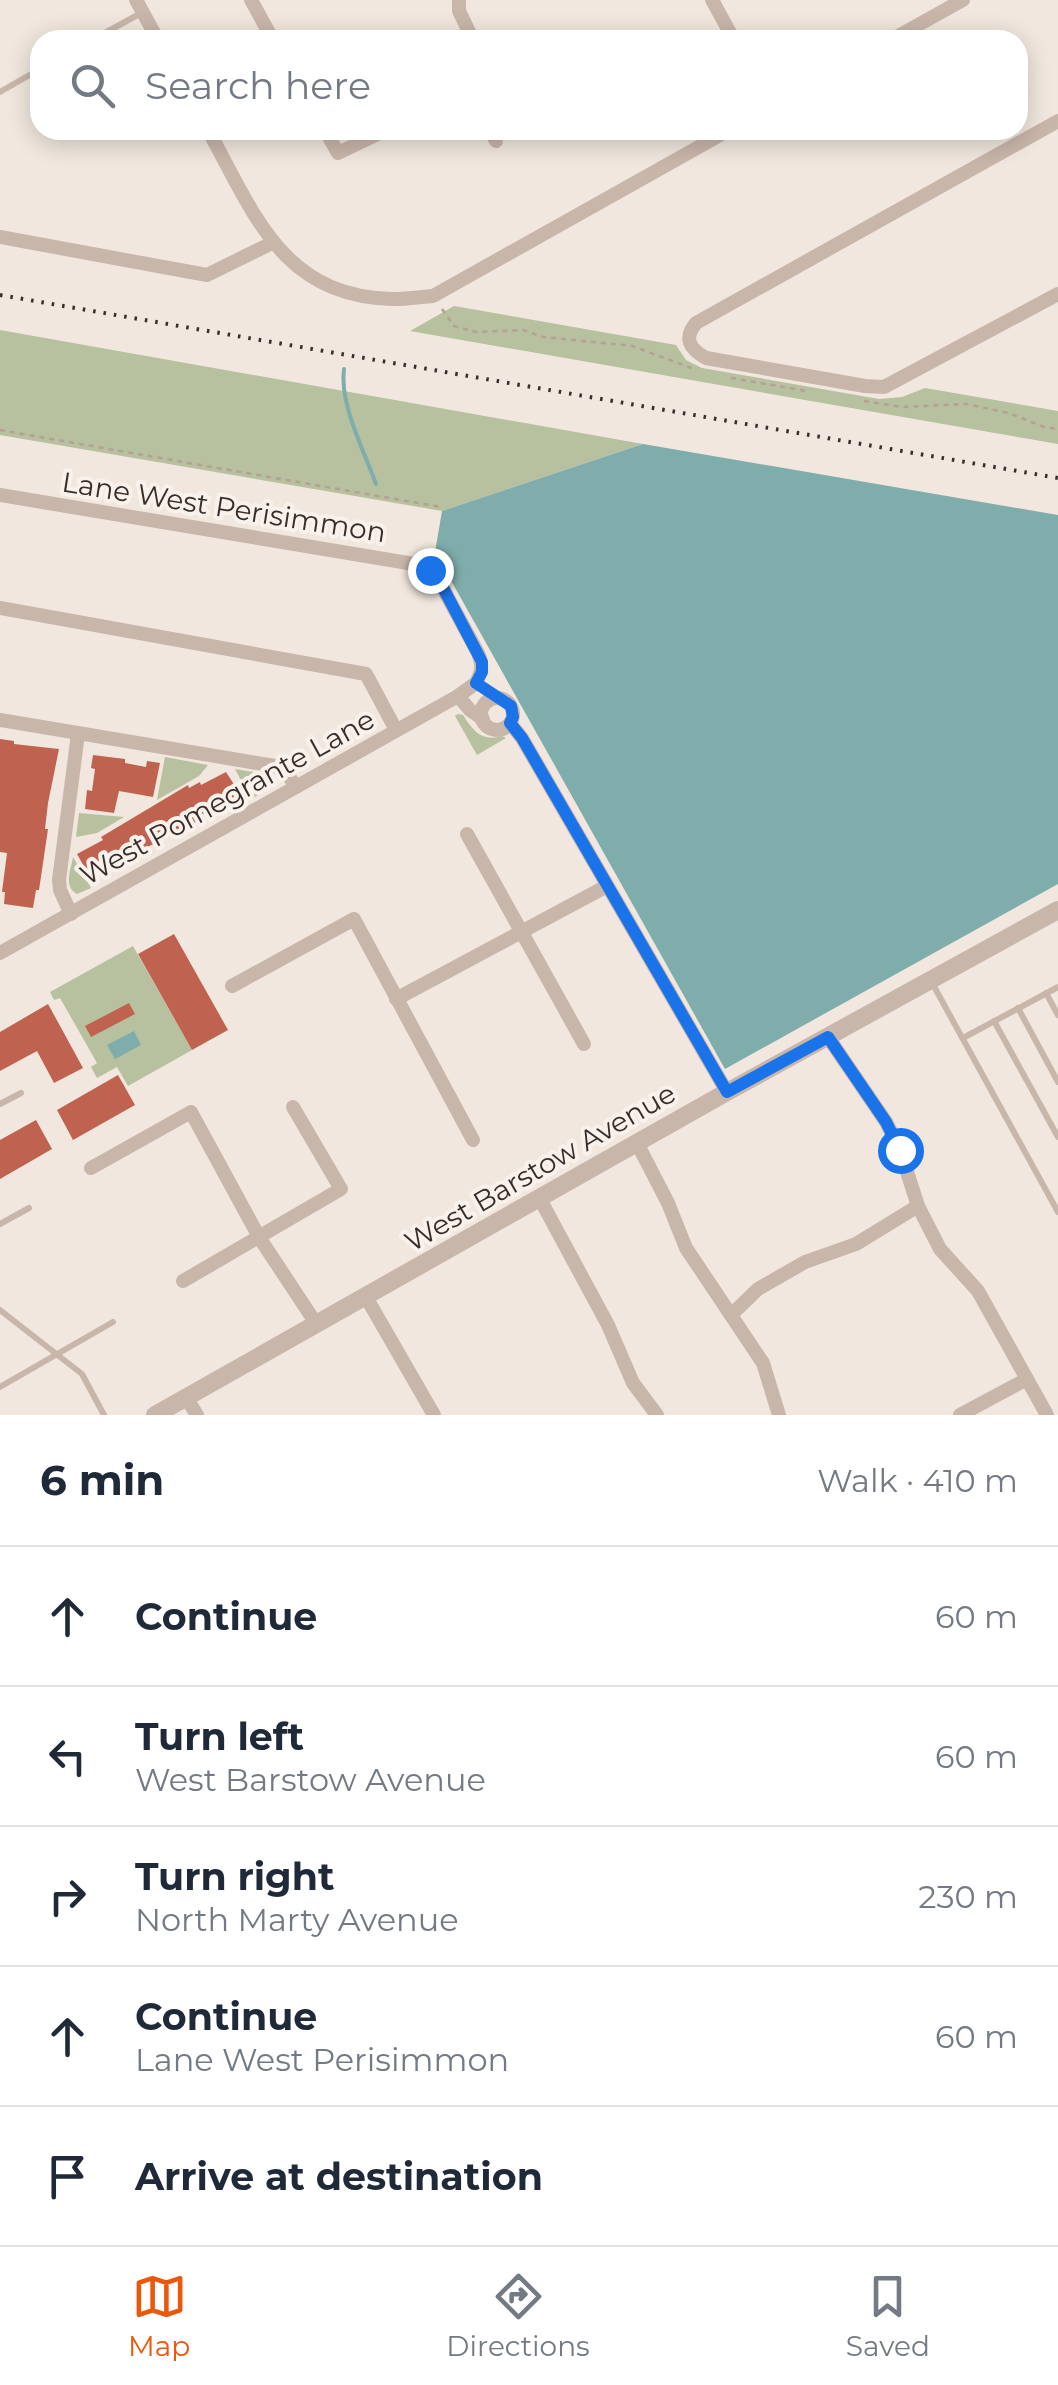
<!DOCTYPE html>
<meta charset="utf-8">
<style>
body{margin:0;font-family:Montserrat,sans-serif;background:#f6f6f7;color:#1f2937}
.stop{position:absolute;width:30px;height:30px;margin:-22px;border:8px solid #1a73e8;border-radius:50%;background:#fff}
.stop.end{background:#1a73e8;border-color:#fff;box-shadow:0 2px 10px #0008}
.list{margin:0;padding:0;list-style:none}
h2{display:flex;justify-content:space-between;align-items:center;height:130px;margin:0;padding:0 40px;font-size:42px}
h2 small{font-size:32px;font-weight:400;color:#747a83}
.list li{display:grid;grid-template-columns:65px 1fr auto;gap:30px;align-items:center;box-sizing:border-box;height:140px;padding:0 40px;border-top:2px solid #e0e1e3}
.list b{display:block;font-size:38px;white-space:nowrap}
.list p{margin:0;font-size:32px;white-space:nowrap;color:#747a83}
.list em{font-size:32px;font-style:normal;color:#747a83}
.icon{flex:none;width:55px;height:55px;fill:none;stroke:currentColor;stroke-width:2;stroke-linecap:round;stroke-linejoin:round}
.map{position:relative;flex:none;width:1058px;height:1415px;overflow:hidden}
.search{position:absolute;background:#fff;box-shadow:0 5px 25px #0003;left:30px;right:30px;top:30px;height:110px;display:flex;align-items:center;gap:25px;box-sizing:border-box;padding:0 35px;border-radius:30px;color:#747a83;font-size:38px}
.sheet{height:830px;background:#fff}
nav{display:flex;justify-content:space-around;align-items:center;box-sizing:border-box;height:140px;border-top:2px solid #e0e1e3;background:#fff;font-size:28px;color:#747a83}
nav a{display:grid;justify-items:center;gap:5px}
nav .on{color:#ea580c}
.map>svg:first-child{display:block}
</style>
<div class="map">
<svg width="1058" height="1415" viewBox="0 0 1058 1415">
<rect width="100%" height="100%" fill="#f1e7de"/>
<g fill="#b7c09f">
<path d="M454,306L676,345L686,360L702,368L879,399L902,397L925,388L1058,411V444L410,331Z"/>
<path d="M0,330L643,444L442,511L0,435Z"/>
<path d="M458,714L463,715C473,731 482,742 502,736L506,738L477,755L455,716Z"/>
<path d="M165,757L208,765L199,776L157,800Z"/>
<path d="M235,769L270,775L273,777L275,783L274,786L251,799Z"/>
<path d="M79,813L124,817L97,833L76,837Z"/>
<path d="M73,857L91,888L77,894C63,886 71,870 73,857Z"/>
<path d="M133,946L192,1050L128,1086L117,1067L97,1078L91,1067L97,1063L60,998L54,1000L50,992Z"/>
</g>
<g fill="#7fadab">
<path d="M643,444L1058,515V884L725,1069L435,552L442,511Z"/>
<path d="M134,1031L141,1045L115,1059L107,1045Z"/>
</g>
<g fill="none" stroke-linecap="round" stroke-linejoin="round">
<path stroke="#7fadab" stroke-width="4" d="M344,369C339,403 364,451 376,484"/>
</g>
<g fill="#bf624f">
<path d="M0,739L14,741V744L59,749L48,803L45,829H48L39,890H36L33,908L4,904L5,892H2L7,853L0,852Z"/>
<path d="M93,755L125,759V763L146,767L147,761L160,763L153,797L119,791L114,813L85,809L87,790L92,791L95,769L91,768Z"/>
<path d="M226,772L235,786L236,792L233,794L234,797L200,816L201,819L90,877L77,854L103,840L101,837L188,785L189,788L200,782L201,785Z"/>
<path d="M174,934L228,1030L192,1050L138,954Z"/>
<path d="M129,1003L135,1014L91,1037L85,1026Z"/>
<path d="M48,1004L83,1068L54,1083L37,1051L0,1071V1032Z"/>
<path d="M118,1075L135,1105L73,1140L57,1110Z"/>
<path d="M36,1120L52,1149L0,1179V1140Z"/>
</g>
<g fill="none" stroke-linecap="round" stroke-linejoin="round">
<g stroke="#b5a095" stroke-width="2.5" stroke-dasharray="5 5" stroke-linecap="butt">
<path d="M442,309L454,326L476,332L523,330L543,337L632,346L694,369"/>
<path d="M731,378L807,391"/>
<path d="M864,401L902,407L966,404L1009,413L1044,427L1058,429"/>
<path d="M0,430L441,507"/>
</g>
<g stroke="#c9b6ab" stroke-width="6">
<path d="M92,40L143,12"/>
<path d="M558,40L561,38"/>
<path d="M0,92L40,69"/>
<path d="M931,981L1058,1212"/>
<path d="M1046,993L1058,1015"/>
<path d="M1018,1008L1058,1082"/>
<path d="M994,1021L1058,1137"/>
<path d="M963,1038L1058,987"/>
<path d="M0,1104L21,1093"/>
<path d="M0,1224L29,1208"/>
<path d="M0,1310L82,1374L104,1415"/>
<path d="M0,1387L113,1322"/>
</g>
<g stroke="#c9b6ab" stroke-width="14">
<path d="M136,0L158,40"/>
<path d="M251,0L273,40"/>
<path d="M459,0V11L473,40"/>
<path d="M712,0L734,40"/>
<path d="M891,40L963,0"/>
<path d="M1058,121L696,323C683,339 690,349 706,358L865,386L884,387L1058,294"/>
<path d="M208,130C254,213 282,297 393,299C406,299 420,297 433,296L729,130"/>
<path d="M325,130L338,153L386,130"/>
<path d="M490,130L496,141"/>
<path d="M0,237L207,275L272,243"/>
<path d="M0,495L420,565L431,570L439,581L478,653C483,665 482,671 476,683"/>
<path d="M0,608L366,674L396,730"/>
<path d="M458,696L470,710L483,719"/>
<circle cx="497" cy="714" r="16"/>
<path d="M0,720L275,766L287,773L296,787"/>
<path d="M510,723L522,738L727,1092"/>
<path d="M467,834L584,1044"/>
<path d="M71,914L60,890L59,880L78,734"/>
<path d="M0,953L458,696L476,683"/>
<path d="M232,986L354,919L473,1140"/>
<path d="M396,999L607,886"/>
<path d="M828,1037L886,1122L900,1150L918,1206L940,1249L978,1291L1047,1415"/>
<path d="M637,1143L668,1203L686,1248L763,1363L779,1415"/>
<path d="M91,1168L191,1112L259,1237L317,1325"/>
<path d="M540,1199L608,1325L633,1383L657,1415"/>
<path d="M183,1281L341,1189L293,1107"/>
<path d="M366,1297L434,1415"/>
<path d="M731,1315L758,1289L805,1262L856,1244L918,1206"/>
<path d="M187,1399L197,1415"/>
<path d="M960,1415L1027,1379"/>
</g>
<path stroke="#c9b6ab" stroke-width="18" d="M155,1415L727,1092L1058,910"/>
<path stroke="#372d2a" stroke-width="4" stroke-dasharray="2.5 8" stroke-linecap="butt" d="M0,295L1058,478"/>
</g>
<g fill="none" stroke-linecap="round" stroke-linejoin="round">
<path stroke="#1a73e8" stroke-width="12" d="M430,570L439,580L482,662V672L476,683L511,706L513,717L510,723L522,738L727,1092L828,1037L886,1122L900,1150"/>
</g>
<g text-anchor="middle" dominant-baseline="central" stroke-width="8" stroke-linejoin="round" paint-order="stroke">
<g font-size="28" fill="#372d2a" stroke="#f9f1eb">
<text transform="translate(224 507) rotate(9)">Lane West Perisimmon</text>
<text transform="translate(227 797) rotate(-29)">West Pomegrante Lane</text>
<text transform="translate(540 1167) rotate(-30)">West Barstow Avenue</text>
</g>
</g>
</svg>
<div class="stop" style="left:900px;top:1150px"></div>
<div class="stop end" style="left:430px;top:570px"></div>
<div class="search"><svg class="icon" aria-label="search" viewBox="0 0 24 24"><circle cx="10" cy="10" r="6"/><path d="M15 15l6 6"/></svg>Search here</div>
</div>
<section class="sheet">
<h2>6 min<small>Walk · 410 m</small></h2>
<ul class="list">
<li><svg class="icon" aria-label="ahead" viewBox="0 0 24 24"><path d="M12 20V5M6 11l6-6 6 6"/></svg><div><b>Continue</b></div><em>60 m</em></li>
<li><svg class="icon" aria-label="left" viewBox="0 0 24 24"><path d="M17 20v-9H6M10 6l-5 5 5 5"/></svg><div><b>Turn left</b><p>West Barstow Avenue</p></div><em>60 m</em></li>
<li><svg class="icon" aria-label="right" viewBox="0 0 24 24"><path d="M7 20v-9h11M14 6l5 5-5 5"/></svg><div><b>Turn right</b><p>North Marty Avenue</p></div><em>230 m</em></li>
<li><svg class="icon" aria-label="ahead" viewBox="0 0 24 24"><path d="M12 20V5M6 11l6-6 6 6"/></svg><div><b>Continue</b><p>Lane West Perisimmon</p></div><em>60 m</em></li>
<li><svg class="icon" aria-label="arrive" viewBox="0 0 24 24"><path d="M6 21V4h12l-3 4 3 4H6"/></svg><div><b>Arrive at destination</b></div></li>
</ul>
</section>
<nav>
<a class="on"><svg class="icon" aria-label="map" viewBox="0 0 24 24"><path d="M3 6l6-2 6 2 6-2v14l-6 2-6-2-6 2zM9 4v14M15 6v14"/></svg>Map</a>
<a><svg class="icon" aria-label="directions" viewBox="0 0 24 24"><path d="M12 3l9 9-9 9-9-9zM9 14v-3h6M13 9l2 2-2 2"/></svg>Directions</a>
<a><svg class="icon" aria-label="saved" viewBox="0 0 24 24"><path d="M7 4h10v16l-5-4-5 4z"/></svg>Saved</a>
</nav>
